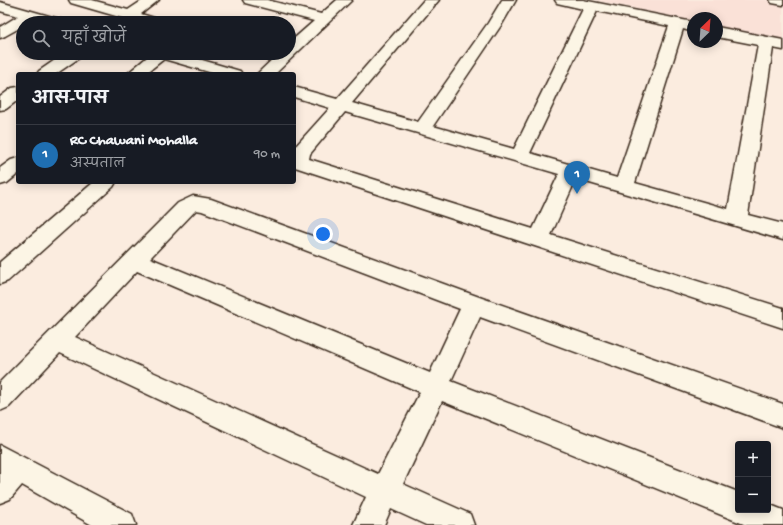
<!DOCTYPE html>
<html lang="hi">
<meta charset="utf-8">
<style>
body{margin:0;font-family:"Gochi Hand","Playpen Sans Deva",sans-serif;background:#242831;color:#f1f3f6}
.controls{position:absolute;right:12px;bottom:12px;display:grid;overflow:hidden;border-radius:4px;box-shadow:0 2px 10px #0003}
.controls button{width:36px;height:36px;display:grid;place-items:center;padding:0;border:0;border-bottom:1px solid #363941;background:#171b24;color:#f1f3f6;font:20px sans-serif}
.compass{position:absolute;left:687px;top:12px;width:36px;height:36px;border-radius:50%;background:#171b24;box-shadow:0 2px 10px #0003;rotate:25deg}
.you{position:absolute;left:323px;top:234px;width:14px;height:14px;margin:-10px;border:3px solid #fff;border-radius:50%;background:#1a73e8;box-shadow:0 0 0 6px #1a73e833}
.badge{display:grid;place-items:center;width:26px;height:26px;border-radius:50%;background:#1f6fb2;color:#fff;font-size:13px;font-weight:700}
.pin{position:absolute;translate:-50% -33px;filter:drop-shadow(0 1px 2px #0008)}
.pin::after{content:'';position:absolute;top:21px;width:14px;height:12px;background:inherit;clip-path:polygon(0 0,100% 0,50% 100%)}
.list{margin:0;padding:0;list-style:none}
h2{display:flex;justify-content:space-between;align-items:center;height:52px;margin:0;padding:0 16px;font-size:17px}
h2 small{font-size:13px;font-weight:400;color:#9ea1a6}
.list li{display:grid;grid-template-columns:26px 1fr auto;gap:12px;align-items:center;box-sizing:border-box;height:60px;padding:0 16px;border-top:1px solid #363941}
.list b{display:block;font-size:15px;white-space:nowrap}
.list p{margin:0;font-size:13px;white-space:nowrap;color:#9ea1a6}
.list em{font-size:13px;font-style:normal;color:#9ea1a6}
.icon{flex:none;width:22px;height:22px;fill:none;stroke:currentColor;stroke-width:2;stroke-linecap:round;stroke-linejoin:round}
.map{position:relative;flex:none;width:783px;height:525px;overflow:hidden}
.search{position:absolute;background:#171b24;box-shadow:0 2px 10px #0003;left:16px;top:16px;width:280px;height:44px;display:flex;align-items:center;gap:10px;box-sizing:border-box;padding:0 14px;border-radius:22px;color:#9ea1a6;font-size:15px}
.panel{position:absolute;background:#171b24;box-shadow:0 2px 10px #0003;left:16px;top:72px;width:280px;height:112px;border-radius:4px}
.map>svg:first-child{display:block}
</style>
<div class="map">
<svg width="783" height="525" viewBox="0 0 783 525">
<rect width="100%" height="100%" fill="#fbecdf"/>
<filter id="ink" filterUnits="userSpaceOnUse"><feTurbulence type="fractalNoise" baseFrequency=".025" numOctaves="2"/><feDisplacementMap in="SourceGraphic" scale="8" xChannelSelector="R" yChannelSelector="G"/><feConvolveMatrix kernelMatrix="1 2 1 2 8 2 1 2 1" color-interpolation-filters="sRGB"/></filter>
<g filter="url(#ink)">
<path fill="#fae1d7" d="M595,0H783V40L717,26V18H693V21Z"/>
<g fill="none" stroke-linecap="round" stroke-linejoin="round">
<defs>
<g id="minor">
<path d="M69,0H92L128,10L143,0H159L141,14L161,20L163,23H140L71,3Z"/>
<path d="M243,0H267L321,14L337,0H352L275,74H257L279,53H289V43L314,21L245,3Z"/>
<path d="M424,0H439L352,103L418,122L488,23L502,0H516L502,24L433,126L514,149L583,9L557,3L555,0H583L693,22V32L683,29L635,183L728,209L758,45L717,37V27L783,40V50L773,48L748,215L783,224V240L576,179L551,235L783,308V328L295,167L294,148L330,108L294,97V87L337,99ZM597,11L669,26L617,178L530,153ZM345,112L559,174L533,229L309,159L310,154Z"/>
<path d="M770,0H783V5L772,3Z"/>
<path d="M0,2L63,20L65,23H42L32,20L27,23H23V26L5,36L0,38V27L18,16L0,11Z"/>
<path d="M65,53H84L82,56L56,74H37L39,71Z"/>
<path d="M152,53H178L240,71L242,74H216L164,59L145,74H127Z"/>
<path d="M18,87V100L6,109L0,110V97L12,88Z"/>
<path d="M18,158V174L7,183L0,185V168L11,160Z"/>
<path d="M94,182H116L113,187L8,281L0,284V262Z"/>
<path d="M193,196L211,199L482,298L783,404V428L480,317L451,381L738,492V510H768V504L783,510V525H746L442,401L403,484L470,514L474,525H426L391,509L384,525H353L366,497L60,353L9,407L0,411V382L178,203ZM196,210L202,211L460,309L430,373L150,258ZM137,271L420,392L378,474L75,337Z"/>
<path d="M0,445L132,514L136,525H92L22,485L10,499L0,503Z"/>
</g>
</defs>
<use href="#minor" stroke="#3b2a1e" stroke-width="3"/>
<use href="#minor" fill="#fcf5e5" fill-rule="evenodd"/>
</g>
</g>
</svg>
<div class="controls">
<button>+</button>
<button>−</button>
</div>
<svg class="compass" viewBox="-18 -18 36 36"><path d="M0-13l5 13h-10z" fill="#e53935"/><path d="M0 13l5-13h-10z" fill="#9ea1a6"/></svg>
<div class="you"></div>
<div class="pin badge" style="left:577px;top:194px">1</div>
<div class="search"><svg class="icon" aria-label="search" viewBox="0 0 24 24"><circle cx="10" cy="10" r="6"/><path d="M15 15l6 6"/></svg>यहाँ खोजें</div>
<section class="panel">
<h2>आस-पास<small></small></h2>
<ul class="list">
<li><span class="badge">1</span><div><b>RC Chawani Mohalla</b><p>अस्पताल</p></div><em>90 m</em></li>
</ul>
</section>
</div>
